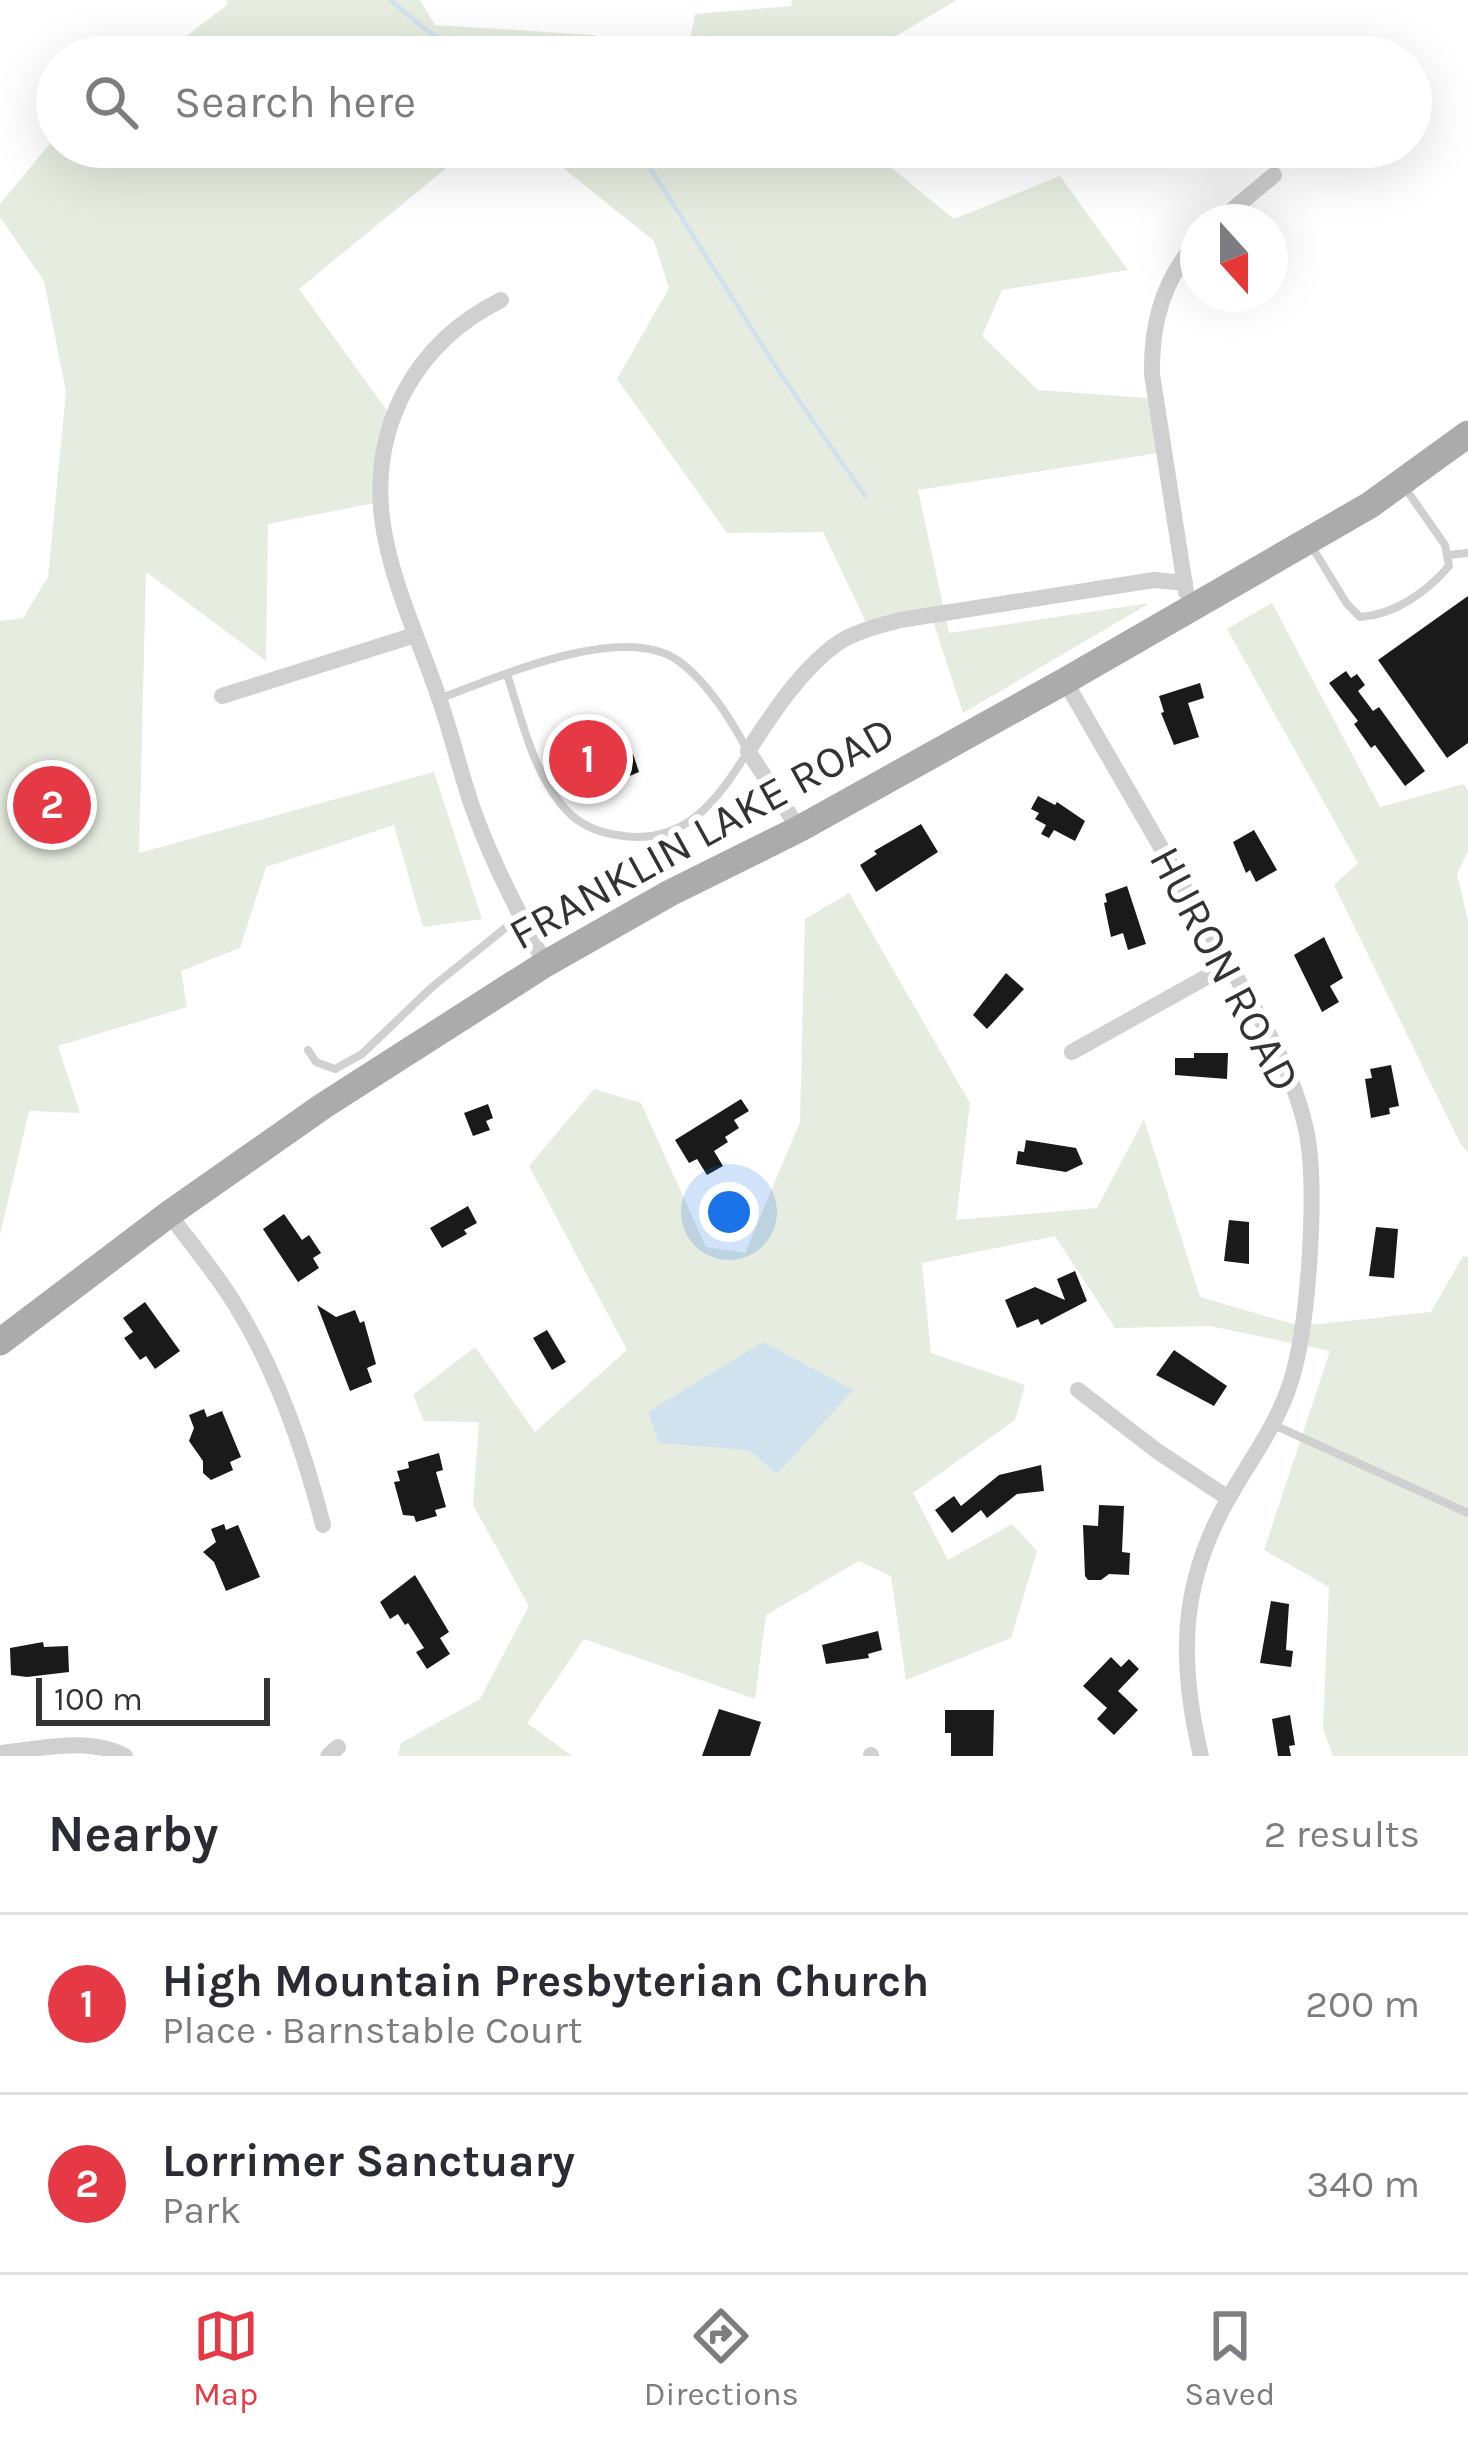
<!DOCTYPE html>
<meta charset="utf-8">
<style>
body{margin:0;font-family:Karla,sans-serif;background:#f2f2f3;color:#2b2b33}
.compass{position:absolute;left:1180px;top:204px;width:108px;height:108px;border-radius:50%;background:#fff;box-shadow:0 12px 48px #0002;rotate:159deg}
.scale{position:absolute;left:36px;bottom:30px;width:234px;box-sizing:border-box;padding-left:12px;border:6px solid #333;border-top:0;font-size:33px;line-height:42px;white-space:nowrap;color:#333;-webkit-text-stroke:9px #fff;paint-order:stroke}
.you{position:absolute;left:729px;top:1212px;width:42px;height:42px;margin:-30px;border:9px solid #fff;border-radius:50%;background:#1a73e8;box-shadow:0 0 0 18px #1a73e833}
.badge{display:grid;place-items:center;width:78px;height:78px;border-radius:50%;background:#e63946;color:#fff;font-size:39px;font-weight:700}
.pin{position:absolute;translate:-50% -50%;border:6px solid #fff;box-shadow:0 3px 12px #0006}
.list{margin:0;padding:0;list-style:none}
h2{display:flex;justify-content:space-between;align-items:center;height:156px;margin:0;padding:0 48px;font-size:51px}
h2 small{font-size:39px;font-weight:400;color:#7c7c81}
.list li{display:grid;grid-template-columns:78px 1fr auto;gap:36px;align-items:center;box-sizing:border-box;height:180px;padding:0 48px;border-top:3px solid #e1e1e2}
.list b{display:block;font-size:45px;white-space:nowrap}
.list p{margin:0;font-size:39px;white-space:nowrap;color:#7c7c81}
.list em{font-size:39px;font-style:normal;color:#7c7c81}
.icon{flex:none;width:66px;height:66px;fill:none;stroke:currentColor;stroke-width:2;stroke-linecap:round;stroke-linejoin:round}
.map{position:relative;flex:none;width:1468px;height:1756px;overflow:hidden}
.search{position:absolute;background:#fff;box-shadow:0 12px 48px #0002;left:36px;right:36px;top:36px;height:132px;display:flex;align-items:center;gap:30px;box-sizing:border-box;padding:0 42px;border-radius:66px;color:#7c7c81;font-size:45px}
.sheet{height:516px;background:#fff}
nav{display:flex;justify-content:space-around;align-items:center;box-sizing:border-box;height:168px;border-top:3px solid #e1e1e2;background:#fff;font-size:33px;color:#7c7c81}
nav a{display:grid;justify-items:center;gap:6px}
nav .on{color:#e63946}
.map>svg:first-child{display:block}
</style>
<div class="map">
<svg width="1468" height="1756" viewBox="0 0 1468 1756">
<rect width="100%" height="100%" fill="#fff"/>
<g fill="#e6ecdf">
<path d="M227,0H420L435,25L594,35L630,57H159L227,5Z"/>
<path d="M792,0H957L860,57H687L695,14L791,6Z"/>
<path d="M57,135V147H472L299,289L393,419L375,503L268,524L266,661L146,572L139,853L434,772L482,919L423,927L394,825L266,867L240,948L181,971L187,1007L58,1046L80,1113L29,1111L0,1235V621L23,618L48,577L66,392L44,281L0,217V204Z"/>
<path d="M537,147H866L954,219L1060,176L1128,270L1002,290L982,336L1038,390L1161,399L1165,452L918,490L949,633L1150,603L963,713L929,608L866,622L823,532L727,533L617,379L669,288L654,241Z"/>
<path d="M1272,603L1380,807L1464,784L1468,791V851L1457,874L1468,921V1152L1461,1145L1334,885L1358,863L1227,629Z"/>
<path d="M849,893L970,1103L956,1220L1097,1208L1144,1119L1200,1297L1300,1326L1431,1312L1463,1256L1468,1257V1756H1333L1323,1728L1329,1587L1264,1550L1330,1351L1210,1326L1115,1328L1055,1236L922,1263L931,1353L1025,1385L1015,1420L913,1493L948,1560L1012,1524L1037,1551L1011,1638L906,1680L891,1576L859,1561L766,1615L755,1699L584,1639L527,1723L572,1756H398L401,1743L480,1699L529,1606L473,1505L479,1422L424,1421L413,1395L475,1347L535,1432L627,1350L529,1166L594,1089L641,1103L706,1247L745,1253L800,1122L805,919Z"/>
</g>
<path fill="#cfe2ee" d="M763,1342L853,1390L777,1474L749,1450L659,1443L648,1412Z"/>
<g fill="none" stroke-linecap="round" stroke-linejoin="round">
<g stroke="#cfe2ee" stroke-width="4.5">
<path d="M390,0C421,25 448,53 488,57"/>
<path d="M637,147L778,370L865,496"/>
</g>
</g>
<g fill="#1a1a1a">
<path d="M1468,596V743L1447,758L1378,660Z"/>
<path d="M1346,671L1351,678L1357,674L1365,685L1358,691L1373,711L1379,707L1425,771L1405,786L1375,745L1371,748L1354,724L1358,721L1329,683Z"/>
<path d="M1200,683L1204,698L1188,703L1199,737L1174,745L1161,713L1164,712L1159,696Z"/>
<path d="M592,727L605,764L633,754L639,772L585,795L564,737Z"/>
<path d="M1038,796L1055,805L1057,802L1085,821L1075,841L1054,830L1049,838L1041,834L1046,825L1035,819L1039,813L1031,809Z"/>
<path d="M921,824L938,852L876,892L860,865L877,854L874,851Z"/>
<path d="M1254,830L1277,870L1256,882L1250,870L1246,873L1233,842Z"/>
<path d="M1127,886L1146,944L1128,950L1123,933L1111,937L1104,903L1107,902L1105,894Z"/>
<path d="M1324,937L1343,978L1330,986L1339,1002L1322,1012L1294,955Z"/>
<path d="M1006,973L1024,989L987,1029L973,1015Z"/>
<path d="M1194,1053H1228L1227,1079L1175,1075V1058H1194Z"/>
<path d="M1391,1065L1399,1106L1389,1108L1390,1114L1371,1118L1365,1079L1372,1078L1370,1069Z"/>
<path d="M741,1099L749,1111L734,1120L739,1128L725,1137L728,1142L714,1151L723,1166L707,1175L697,1159L689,1163L675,1140Z"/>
<path d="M488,1104L493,1118L486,1121L490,1130L473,1136L464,1113Z"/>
<path d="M1026,1140L1076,1148L1083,1164L1066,1172L1016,1164L1018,1151L1024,1152Z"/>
<path d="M468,1206L477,1223L464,1230L467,1234L442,1248L430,1228Z"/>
<path d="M284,1214L302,1240L309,1235L321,1253L313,1258L319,1268L298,1282L263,1229Z"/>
<path d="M1229,1220L1249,1222V1264L1224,1261Z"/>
<path d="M1376,1227L1398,1229L1394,1278L1369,1276Z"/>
<path d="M1075,1271L1087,1301L1041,1325L1038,1319L1017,1328L1005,1300L1035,1287L1065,1300L1057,1279Z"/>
<path d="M145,1302L180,1351L155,1369L146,1356L140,1360L124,1338L133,1332L123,1318Z"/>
<path d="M317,1305L336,1317L355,1310L360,1323L364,1321L376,1364L367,1368L372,1382L350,1391Z"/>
<path d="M547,1330L566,1362L552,1370L533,1338Z"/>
<path d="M1174,1350L1227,1386L1214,1406L1156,1375Z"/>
<path d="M204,1409L207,1417L222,1411L241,1457L230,1462L233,1470L211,1480L203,1473V1461L189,1441L194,1428L189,1415Z"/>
<path d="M439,1453L443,1470L436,1472L446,1507L435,1510L437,1516L416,1522L414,1516L403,1515L394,1482L400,1481L397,1471L409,1468L408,1462Z"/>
<path d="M1041,1465L1044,1491L1017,1494L987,1518L981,1510L952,1533L935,1510L954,1496L961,1506L999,1475Z"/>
<path d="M1099,1505L1124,1506L1122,1552L1130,1553L1129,1575L1109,1574L1101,1580H1088L1085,1576L1083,1525L1098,1526Z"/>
<path d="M224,1524L226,1530L238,1525L260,1577L226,1591L214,1562L203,1552L216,1542L211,1529Z"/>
<path d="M415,1575L449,1632L440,1638L450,1654L427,1669L416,1652L424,1648L408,1623L405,1625L398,1614L390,1619L380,1602Z"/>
<path d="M1271,1601L1289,1604L1286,1650L1293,1651L1291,1667L1260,1663Z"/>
<path d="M878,1631L882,1650L868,1654L869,1658L826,1664L822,1645Z"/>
<path d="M43,1642L44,1647L68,1646L69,1672L27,1677L11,1675L10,1648Z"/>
<path d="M1111,1657L1121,1667L1129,1659L1139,1669L1118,1691L1138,1710L1114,1735L1097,1719L1107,1708L1083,1686Z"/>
<path d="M719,1709L761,1722L750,1756H702Z"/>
<path d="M945,1710H994L993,1756H951V1733H945Z"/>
<path d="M1290,1715L1295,1745L1289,1746L1291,1756H1278L1272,1719Z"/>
</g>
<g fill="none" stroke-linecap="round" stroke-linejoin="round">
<g stroke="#d0d0d0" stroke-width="8">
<path d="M1312,547L1347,604L1360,617C1394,615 1427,592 1449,566L1445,545L1403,485"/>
<path d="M1448,555L1468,553"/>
<path d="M439,699C498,677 625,620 680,662C709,684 731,720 748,751C716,803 683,847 617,835C595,832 575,822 561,804C532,768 521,717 507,674"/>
<path d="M308,1050L316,1062L335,1069L362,1054L431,988L519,917"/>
<path d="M1274,1425L1468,1513"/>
</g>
<g stroke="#d0d0d0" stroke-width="16">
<path d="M1218,222L1274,175"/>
<path d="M501,300C417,342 371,423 382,518C390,581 420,641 440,701C452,736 460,771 472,806C491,861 519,912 545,964"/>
<path d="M1186,592L1152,374C1151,324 1163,278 1198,241"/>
<path d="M1065,681C1115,768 1165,855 1215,941C1249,1001 1291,1060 1306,1129C1318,1187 1309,1324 1291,1381C1277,1426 1249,1461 1227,1501C1179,1587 1179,1663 1201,1756"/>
<path d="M222,696L415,635"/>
<path d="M799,829L748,751C772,714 801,669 838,643C856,631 879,626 900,620L1154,580L1185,583"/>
<path d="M1072,1052L1228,965"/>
<path d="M169,1214C191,1244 217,1274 236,1306C277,1372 304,1450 323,1525"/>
<path d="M1078,1390L1157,1451L1228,1498"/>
<path d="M0,1753C40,1749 88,1736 125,1756"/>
<path d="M871,1755V1756"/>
<path d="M328,1756L338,1747"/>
</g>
<path stroke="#ababab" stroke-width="27" d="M0,1342L169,1214L323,1106L545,964L670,893L799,829L1065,681L1370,505L1468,434"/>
</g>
<g text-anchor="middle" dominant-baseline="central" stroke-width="12" stroke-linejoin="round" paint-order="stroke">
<g font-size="45" fill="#333" stroke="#fff">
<text transform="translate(702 833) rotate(-29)">FRANKLIN LAKE ROAD</text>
<text transform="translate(1225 969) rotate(62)">HURON ROAD</text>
</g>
</g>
</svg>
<svg class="compass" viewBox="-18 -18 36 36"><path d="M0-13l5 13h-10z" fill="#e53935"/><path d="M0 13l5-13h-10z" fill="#7c7c81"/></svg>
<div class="scale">100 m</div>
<div class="you"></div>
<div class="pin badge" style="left:588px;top:759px">1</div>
<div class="pin badge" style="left:52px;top:805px">2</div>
<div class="search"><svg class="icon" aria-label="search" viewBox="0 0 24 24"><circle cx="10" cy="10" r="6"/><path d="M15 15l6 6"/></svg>Search here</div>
</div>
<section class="sheet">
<h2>Nearby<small>2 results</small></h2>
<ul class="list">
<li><span class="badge">1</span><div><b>High Mountain Presbyterian Church</b><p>Place · Barnstable Court</p></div><em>200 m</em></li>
<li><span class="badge">2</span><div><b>Lorrimer Sanctuary</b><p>Park</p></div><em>340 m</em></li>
</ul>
</section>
<nav>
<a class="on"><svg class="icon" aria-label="map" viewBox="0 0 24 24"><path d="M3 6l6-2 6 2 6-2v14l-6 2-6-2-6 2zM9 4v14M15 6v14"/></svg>Map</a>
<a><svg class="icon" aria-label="directions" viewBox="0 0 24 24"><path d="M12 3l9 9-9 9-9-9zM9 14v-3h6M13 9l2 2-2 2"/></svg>Directions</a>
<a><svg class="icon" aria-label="saved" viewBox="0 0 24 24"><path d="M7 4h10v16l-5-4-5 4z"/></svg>Saved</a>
</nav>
